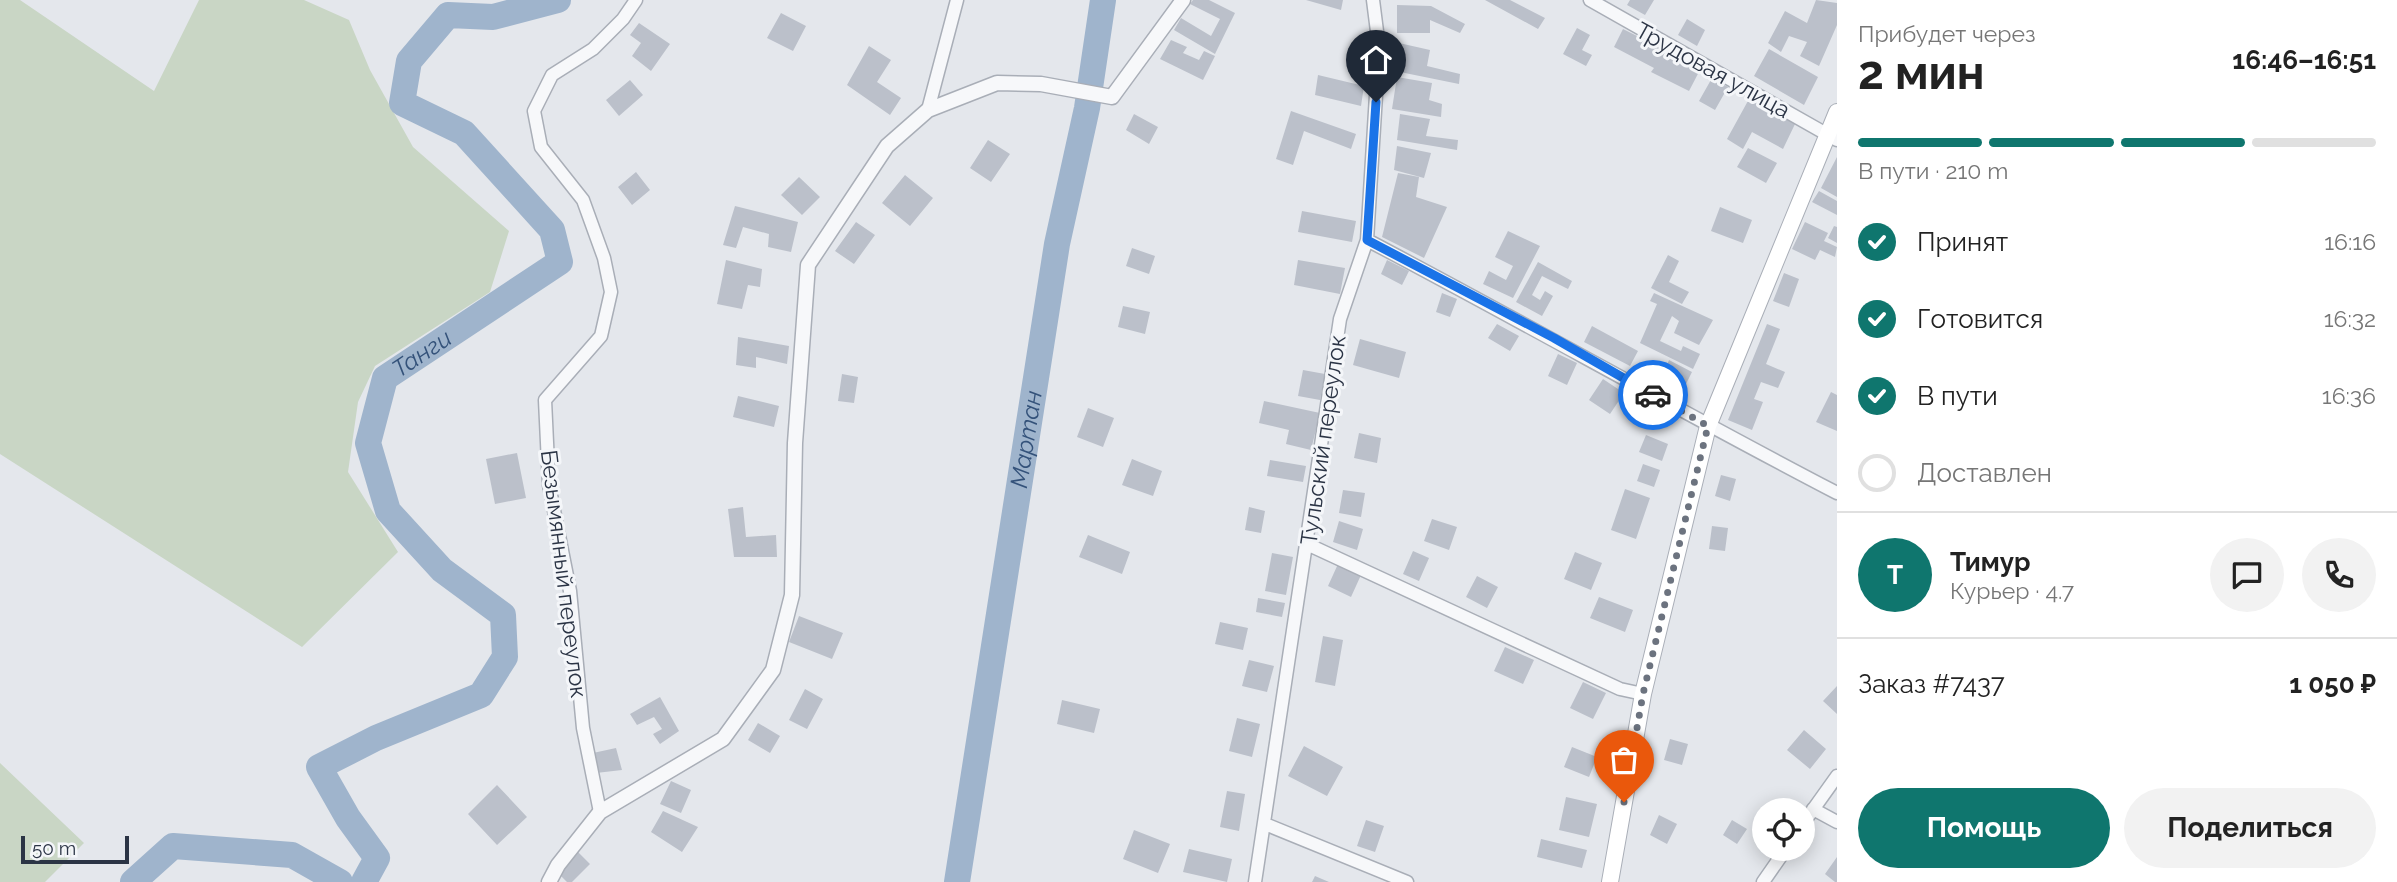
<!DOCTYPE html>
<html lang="ru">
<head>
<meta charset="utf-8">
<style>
	:root { --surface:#fff; --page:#f2f2f2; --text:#222; --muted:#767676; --line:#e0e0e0; --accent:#0f766e }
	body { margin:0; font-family:Raleway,sans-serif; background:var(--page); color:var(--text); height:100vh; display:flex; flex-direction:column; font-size:26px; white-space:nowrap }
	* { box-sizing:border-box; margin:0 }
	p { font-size:23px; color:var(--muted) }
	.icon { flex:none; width:38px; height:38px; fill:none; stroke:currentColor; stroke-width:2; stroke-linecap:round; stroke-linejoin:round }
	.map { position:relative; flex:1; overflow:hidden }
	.details { display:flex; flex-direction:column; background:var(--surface); width:560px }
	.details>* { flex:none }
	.controls { position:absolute; left:1752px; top:798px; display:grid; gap:14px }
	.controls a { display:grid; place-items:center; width:63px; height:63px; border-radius:50%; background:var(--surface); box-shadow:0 4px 18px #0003; font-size:35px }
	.scale { position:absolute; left:21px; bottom:18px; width:108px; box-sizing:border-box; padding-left:7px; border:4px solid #2b3445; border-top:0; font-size:19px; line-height:24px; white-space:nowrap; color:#2b3445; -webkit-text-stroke:5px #f4f6f9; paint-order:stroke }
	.pin { position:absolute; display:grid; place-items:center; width:60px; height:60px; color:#fff; margin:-72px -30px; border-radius:50% 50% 50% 0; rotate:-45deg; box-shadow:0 0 7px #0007 }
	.pin .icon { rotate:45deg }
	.courier { position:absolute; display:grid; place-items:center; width:70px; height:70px; margin:-35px; border:5px solid #1a73e8; border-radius:50%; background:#fff; color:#222; box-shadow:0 2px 9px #0007 }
	.head em { font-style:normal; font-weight:700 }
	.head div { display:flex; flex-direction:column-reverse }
	.head { display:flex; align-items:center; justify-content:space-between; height:119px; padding:0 21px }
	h1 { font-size:46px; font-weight:700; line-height:52px }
	.bar { display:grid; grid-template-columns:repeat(4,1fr); gap:10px 7px; align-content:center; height:84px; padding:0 21px }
	.bar i { height:9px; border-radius:5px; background:var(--line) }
	.bar .on { background:var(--accent) }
	.bar p { grid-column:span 4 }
	.line { display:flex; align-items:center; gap:18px; padding:0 21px; border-top:2px solid var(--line) }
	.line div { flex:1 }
	.round { display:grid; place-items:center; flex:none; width:74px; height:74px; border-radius:37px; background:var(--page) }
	ol { padding:0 21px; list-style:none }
	li { display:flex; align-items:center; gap:21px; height:77px }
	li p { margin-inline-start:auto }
	li .icon { padding:7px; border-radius:50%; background:var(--accent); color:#fff; stroke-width:4 }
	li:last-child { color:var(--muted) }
	li i { width:38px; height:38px; border:4px solid var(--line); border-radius:50% }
	.cta { display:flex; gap:14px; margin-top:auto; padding:14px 21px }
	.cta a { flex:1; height:80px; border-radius:42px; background:var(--accent); color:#fff; font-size:28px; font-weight:700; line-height:80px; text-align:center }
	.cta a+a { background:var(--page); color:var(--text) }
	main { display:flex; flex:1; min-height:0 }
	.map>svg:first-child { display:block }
	.green { fill:#c9d6c5 }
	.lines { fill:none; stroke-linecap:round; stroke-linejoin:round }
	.river { stroke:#9fb4cc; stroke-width:26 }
	.building { fill:#bbc0ca }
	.minor-casing { stroke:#a9aeb7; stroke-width:15 }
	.tertiary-casing { stroke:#a9aeb7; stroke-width:17 }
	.secondary-casing { stroke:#a9aeb7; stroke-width:18 }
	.minor { stroke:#f7f8fa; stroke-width:12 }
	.tertiary { stroke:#f7f8fa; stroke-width:14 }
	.secondary { stroke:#fff; stroke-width:16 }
	.done { stroke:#6c737f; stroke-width:7; stroke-dasharray:0 12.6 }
	.route { stroke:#1a73e8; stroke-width:9 }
	.labels { text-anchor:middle; stroke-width:6; stroke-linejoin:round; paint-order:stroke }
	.street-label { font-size:23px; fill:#2b3445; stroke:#f4f6f9 }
	.water-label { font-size:24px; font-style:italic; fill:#34527a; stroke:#f4f6f9 }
</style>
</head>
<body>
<main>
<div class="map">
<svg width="1837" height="882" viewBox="0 0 1837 882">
	<rect width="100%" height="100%" fill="#e4e7ec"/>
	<path class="green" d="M0,0H20L154,91L199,0H304L349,20L370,70L413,147L509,231L490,292L375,366L358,402L348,472L398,552L302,647L0,454Z
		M0,763L84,843L45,882H0Z"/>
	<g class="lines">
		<g class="river">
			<path d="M133,882L173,846L292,855L340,882"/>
			<path id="s1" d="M364,882L377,858L348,818L319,767L376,738L481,695L505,657L503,615L442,570L388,511L368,443L385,378L560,262L552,230L464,133L402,103L409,61L448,15L493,17L558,0"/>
			<path id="s2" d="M957,882L1057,244L1087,108L1103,0"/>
		</g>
	</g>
	<path class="building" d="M1193,0H1209L1235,13L1215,54L1174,30L1181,18L1211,36L1220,19L1190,4Z
		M1306,0H1343L1341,10Z
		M1485,0H1510L1545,18L1538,29Z
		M1630,0H1654L1645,15L1627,5Z
		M1816,0L1837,3V25L1819,66L1800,56L1807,42L1789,36L1781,52L1768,43L1785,11L1807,23Z
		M1397,5L1431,6L1465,24L1460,33L1430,20V33H1397Z
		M781,13L806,26L793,51L767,38Z
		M1687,19L1705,30L1697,46L1678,35Z
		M639,23L670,44L651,71L632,56L641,43L630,35Z
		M1577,28L1590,35L1582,50L1592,55L1586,66L1563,54Z
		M1623,29L1701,68L1689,91L1651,72L1654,68L1614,47Z
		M1171,40L1187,47L1183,53L1199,60L1204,51L1215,56L1203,80L1160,59Z
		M1399,43L1430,50L1427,66L1460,74L1459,84L1395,71Z
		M869,46L891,60L877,82L901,98L890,115L847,85Z
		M1769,49L1818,77L1804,105L1754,76Z
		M1318,75L1364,86L1361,106L1315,95Z
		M1397,77L1432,83L1429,100L1442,104L1441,117L1392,109Z
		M1712,78L1728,87L1715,110L1699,101Z
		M630,80L643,95L619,116L606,100Z
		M1749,99L1795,124L1783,149L1752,132L1743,149L1727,139Z
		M1291,111L1356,134L1351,149L1304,131L1293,165L1276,159Z
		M1134,114L1158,127L1149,144L1126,130Z
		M1400,114L1430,119L1426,136L1458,140L1457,150L1397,140Z
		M988,140L1010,154L991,182L970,168Z
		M1397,146L1431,153L1424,178L1394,170Z
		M1748,148L1777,163L1766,183L1737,167Z
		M1837,157V197L1821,188Z
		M636,172L650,190L632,205L618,187Z
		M1398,173L1419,177L1416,197L1447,207L1424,258L1382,237Z
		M905,175L933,198L910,226L882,203Z
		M799,177L820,197L802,215L781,195Z
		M1819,191L1837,201V215L1812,202Z
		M735,206L798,222L791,252L768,247L769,234L743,227L736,248L723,245Z
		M1720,207L1752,220L1743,243L1711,231Z
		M1302,211L1356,221L1352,242L1298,232Z
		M856,222L875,235L854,264L835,251Z
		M1805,222L1828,233L1824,241L1837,247L1835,257L1820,250L1815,260L1792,249Z
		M1834,226L1837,227V243L1828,238Z
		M1508,231L1540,246L1513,298L1483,284L1489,271L1506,280L1513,266L1495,257Z
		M1132,248L1155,256L1149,274L1126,266Z
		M1668,255L1679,261L1669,282L1689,292L1682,304L1651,288Z
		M726,260L762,269L760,287L748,285L742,309L717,304Z
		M1298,260L1345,268L1340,294L1294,285Z
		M1387,260L1409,271L1402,285L1381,274Z
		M1538,262L1572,281L1568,289L1542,276L1532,295L1540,300L1545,291L1553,296L1542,316L1516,302Z
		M1784,273L1799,279L1789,307L1773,301Z
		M1442,293L1457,299L1450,317L1436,312Z
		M1654,293L1713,320L1699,345L1674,333L1679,321L1672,316L1660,341L1681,351L1683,346L1700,354L1693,369L1640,343L1657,304L1650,301Z
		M1123,306L1150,312L1145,334L1118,327Z
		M1497,324L1519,336L1510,351L1488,338Z
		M1767,324L1780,329L1766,364L1785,372L1778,388L1761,382L1754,399L1763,402L1752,430L1728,420Z
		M1592,326L1638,351L1630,366L1584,342Z
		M738,337L789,346L787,364L756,357V368L736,365Z
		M1360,339L1406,352L1399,378L1353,365Z
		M1558,354L1577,363L1567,385L1548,376Z
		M1669,360L1692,372L1682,392L1660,381Z
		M1303,370L1325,374L1320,400L1298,396Z
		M842,374L858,377L854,403L838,401Z
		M1603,379L1624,393L1610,414L1589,400Z
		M1831,392L1837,395V431L1816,422Z
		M738,396L779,406L774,427L733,417Z
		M1264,401L1320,413L1311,450L1286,444L1289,430L1259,423Z
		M1088,408L1114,418L1103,447L1077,437Z
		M1359,433L1381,438L1377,463L1354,458Z
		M1646,435L1668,444L1662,461L1639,452Z
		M517,453L526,498L495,504L486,459Z
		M1132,459L1162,471L1153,496L1122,485Z
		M1270,460L1306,466L1303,482L1267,476Z
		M1643,464L1660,470L1654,487L1637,481Z
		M1721,475L1736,479L1730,501L1715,496Z
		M1625,489L1650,498L1636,539L1611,530Z
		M1343,490L1365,493L1361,517L1339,513Z
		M743,507L746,537L776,535L777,557H734L728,509Z
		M1249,507L1265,511L1261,533L1245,530Z
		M1432,519L1457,527L1449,550L1424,541Z
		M1339,521L1363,529L1357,550L1333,542Z
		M1712,526L1728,528L1725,551L1709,549Z
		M1088,535L1130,552L1122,574L1079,557Z
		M1413,551L1429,558L1419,581L1403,574Z
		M1575,552L1602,563L1591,590L1564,579Z
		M1272,553L1293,557L1286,595L1265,591Z
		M1338,564L1361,575L1351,597L1328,586Z
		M1477,576L1498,587L1487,608L1466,597Z
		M1599,597L1633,610L1625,632L1590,618Z
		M1258,598L1285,603L1282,617L1256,612Z
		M799,616L843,633L832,659L789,642Z
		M1220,622L1248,628L1243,650L1215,644Z
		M1323,636L1343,640L1335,686L1315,682Z
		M1505,647L1534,660L1523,684L1494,671Z
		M1249,660L1274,666L1267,692L1242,686Z
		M1583,682L1606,693L1593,719L1570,708Z
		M1837,686V714L1823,701Z
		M805,689L823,699L807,729L789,720Z
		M660,697L679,731L660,744L653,734L662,729L654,717L637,725L630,714Z
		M1062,700L1100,709L1094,733L1057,724Z
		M1237,718L1260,724L1252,757L1229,751Z
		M758,723L780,736L770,753L748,740Z
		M1804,730L1826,749L1810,769L1787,750Z
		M1670,739L1688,744L1682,765L1664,760Z
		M1304,746L1343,767L1327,796L1288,776Z
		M1572,747L1597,757L1589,777L1564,767Z
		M616,748L622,770L596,773L593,753Z
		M671,781L691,790L681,813L660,804Z
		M497,785L527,817L497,845L468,814Z
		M1227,791L1245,794L1239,831L1220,827Z
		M1566,797L1597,804L1589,837L1559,830Z
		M663,811L698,827L682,852L651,832Z
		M1659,815L1677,824L1667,844L1650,835Z
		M1366,820L1384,826L1375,852L1357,846Z
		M1732,820L1747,829L1737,844L1723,835Z
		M1134,830L1170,844L1158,873L1123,859Z
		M1541,839L1587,850L1582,868L1537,857Z
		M1189,849L1232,859L1227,882L1183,872Z
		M578,852L590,864L572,882H567L558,873Z
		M1837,857V882H1835L1825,874Z
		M1315,876L1329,882H1312Z"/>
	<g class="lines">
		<g class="minor-casing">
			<path id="minor" d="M1590,0L1837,140
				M928,110L957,0
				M1367,240C1525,323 1679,411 1837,493
				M1309,545L1620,689L1643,694
				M1813,809L1837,822
				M600,812L583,728L570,591L549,485L545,400L601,336L611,292L604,258L583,200L541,147L534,111L552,75L593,49L623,19L636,0
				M1265,824L1407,882
				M1802,825L1837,776
				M1255,882L1340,319L1367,240L1379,47L1373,0
				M1763,882L1786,849"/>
		</g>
		<g class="tertiary-casing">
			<path id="tertiary" d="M549,882L558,865L600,812L723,739L773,670L792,595L795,443L808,265L887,146L928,110L997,83L1041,84L1112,97L1183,0"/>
		</g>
		<g class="secondary-casing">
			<path id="secondary" d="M1610,882L1643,694L1708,426L1837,112"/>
		</g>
		<use href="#minor" class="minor"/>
		<use href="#tertiary" class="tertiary"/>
		<use href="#secondary" class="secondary"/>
	</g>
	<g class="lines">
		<path class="done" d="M1624,802L1643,694L1708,426L1653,395"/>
		<path class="route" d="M1376,102L1367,240L1554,338L1653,395"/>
	</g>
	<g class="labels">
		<g class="street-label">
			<text transform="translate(1713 70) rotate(29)" y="8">Трудовая улица</text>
			<text transform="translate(1323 440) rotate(-82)" y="8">Тульский переулок</text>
			<text transform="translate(564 574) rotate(83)" y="8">Безымянный переулок</text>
		</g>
		<g class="water-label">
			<text dy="8" stroke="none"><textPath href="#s1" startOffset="738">Танги</textPath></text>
			<text dy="8" stroke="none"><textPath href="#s2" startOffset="448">Мартан</textPath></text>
		</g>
	</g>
</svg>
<div class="controls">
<a><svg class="icon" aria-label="locate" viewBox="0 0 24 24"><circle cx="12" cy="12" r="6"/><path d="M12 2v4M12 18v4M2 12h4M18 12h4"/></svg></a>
</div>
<div class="scale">50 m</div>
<div class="pin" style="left:1624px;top:802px;background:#ea580c"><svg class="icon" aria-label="bag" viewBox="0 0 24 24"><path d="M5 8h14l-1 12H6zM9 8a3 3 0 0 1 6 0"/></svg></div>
<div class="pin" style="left:1376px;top:102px;background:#1f2937"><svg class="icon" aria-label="home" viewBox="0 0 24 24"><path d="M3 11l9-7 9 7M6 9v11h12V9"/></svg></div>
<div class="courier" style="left:1653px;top:395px"><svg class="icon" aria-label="car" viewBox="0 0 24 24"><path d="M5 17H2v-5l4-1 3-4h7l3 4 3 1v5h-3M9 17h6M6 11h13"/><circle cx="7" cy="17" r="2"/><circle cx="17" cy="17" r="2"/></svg></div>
</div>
<section class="details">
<div class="head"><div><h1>2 мин</h1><p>Прибудет через</p></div><em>16:46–16:51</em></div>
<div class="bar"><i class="on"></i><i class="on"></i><i class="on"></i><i></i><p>В пути · 210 m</p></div>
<ol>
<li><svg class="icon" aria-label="check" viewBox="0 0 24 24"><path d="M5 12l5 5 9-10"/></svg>Принят<p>16:16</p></li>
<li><svg class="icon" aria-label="check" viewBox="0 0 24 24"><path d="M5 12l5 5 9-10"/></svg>Готовится<p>16:32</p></li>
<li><svg class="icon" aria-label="check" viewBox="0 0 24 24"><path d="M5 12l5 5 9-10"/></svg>В пути<p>16:36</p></li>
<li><i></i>Доставлен</li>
</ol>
<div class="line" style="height:126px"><b class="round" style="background:var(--accent);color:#fff">Т</b><div><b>Тимур</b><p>Курьер · 4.7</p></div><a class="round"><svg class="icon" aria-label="chat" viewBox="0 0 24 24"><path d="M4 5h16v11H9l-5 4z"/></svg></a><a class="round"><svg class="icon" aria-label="phone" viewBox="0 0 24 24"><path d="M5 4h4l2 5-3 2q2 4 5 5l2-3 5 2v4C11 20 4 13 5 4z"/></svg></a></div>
<div class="line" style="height:91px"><div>Заказ #7437</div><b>1 050 ₽</b></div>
<div class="cta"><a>Помощь</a><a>Поделиться</a></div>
</section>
</main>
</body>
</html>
